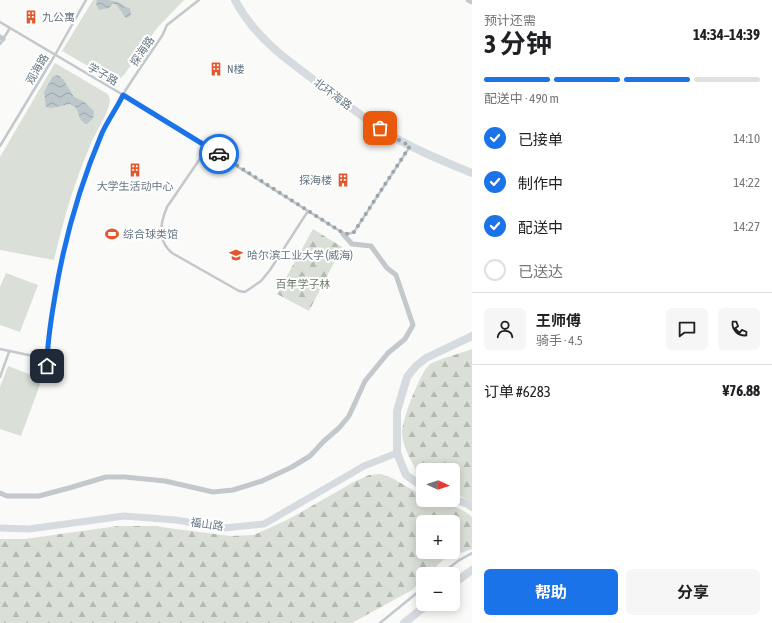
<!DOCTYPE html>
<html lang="zh">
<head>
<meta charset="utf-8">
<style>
	:root { --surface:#fff; --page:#f6f6f6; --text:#202124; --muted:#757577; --line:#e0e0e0; --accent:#1a73e8 }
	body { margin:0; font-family:"Asap Condensed","Noto Sans SC",sans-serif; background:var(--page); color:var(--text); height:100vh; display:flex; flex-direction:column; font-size:15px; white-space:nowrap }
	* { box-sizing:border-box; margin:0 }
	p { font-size:13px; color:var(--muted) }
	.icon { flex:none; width:22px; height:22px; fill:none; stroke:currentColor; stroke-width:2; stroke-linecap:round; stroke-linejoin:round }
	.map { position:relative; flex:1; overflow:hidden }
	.details { display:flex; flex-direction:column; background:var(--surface); width:300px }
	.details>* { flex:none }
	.needle { width:26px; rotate:94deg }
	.controls { position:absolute; left:416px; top:463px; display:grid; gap:8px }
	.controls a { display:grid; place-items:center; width:44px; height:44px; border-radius:6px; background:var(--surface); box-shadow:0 2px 10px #0003; font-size:20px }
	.pin { position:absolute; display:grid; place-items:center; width:34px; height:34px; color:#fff; margin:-17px; border-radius:8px; box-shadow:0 2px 6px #0006 }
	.courier { position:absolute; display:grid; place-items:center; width:40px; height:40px; margin:-20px; border:3px solid #1a73e8; border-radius:50%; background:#fff; color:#222; box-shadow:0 1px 5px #0007 }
	.head em { font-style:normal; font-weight:700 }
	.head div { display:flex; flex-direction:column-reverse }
	.head { display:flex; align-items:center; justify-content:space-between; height:68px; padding:0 12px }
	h1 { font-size:26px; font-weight:700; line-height:30px }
	.bar { display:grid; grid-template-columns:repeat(4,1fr); gap:6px 4px; align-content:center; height:48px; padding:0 12px }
	.bar i { height:5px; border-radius:3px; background:var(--line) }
	.bar .selected { background:var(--accent) }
	.bar p { grid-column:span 4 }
	.line { display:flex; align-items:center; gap:10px; padding:0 12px; border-top:1px solid var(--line) }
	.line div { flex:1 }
	.round { display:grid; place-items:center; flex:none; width:42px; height:42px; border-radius:6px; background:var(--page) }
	ol { padding:0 12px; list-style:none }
	li { display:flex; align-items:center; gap:12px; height:44px }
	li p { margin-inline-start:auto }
	li .icon { padding:4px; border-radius:50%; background:var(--accent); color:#fff; stroke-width:4 }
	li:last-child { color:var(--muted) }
	li i { width:22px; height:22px; border:2px solid var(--line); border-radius:50% }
	.cta { display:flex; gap:8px; margin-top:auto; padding:8px 12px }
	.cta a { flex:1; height:46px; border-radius:6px; background:var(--accent); color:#fff; font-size:16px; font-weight:700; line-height:46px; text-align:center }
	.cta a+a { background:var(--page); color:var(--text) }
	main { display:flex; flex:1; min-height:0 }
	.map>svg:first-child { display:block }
	.forest { fill:url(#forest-firs); fill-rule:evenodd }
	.green { fill:#dadfd7 }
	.water { fill:url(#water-waves) }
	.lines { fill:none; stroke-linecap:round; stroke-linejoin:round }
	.lane { stroke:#c3c8cc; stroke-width:2.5 }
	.street { stroke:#c3c8cc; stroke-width:5 }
	.secondary { stroke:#d6dbdf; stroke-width:7 }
	.primary { stroke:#d6dbdf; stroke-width:8 }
	.done { stroke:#99a4ac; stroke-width:4; stroke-dasharray:0 7.2 }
	.route { stroke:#1a73e8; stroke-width:5 }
	.labels { text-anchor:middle; stroke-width:4; stroke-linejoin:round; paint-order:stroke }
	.poi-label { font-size:11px; fill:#657683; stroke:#fff; text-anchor:start }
	.street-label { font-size:11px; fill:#657683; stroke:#fff }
	.park-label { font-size:11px; fill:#687a64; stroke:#fff }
</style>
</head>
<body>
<main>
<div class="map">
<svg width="472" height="623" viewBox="0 0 472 623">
	<defs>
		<pattern id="forest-firs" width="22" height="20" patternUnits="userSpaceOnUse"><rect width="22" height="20" fill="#dadfd7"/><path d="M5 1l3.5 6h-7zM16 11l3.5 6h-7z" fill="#b4b9b4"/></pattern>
		<pattern id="water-waves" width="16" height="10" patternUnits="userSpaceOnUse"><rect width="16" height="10" fill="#bbc7cb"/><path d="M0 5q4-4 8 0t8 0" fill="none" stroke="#9ca6aa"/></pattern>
	</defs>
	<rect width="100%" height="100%" fill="#fafaf8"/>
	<path class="forest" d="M313,229L342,247L309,311L277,294Z
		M472,349V502L453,492V470H423V478L419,476C413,463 403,448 402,434C401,422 420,373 429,365C434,360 463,353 472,349Z
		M381,474L392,478L423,496V500C437,500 462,507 472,517V549L444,559L428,574H423V579L412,590L352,623H0V539H25L118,526H153L230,536L254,535L289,519L352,483L369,475ZM423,522H453V552H423Z"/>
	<path class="green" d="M93,0H184L157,28L124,75L117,81L112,80L62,51Z
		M55,63L106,93L109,96L110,101C108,114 95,133 90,146C74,183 63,221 54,260L0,250V157Z
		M6,273L38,285L20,332L0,325V287Z
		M8,366L42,379L21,436L0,429V387Z"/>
	<path class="water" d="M97,0C107,0 120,0 125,7L130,8L131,15L127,18L124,16C122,11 118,8 116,4H112L109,8L99,10L96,4Z
		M58,75L63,79L74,97L83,101L94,111L93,118L87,124C78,121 80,114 76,108C75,106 72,105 70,104L51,108L46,107L44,92L53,76Z"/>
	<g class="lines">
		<path class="lane" d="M0,22L130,99L343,233L348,234L354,232L409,148
			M0,44L10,28
			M0,146L55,55L86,0
			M208,147L167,207C160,224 157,240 172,253L239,291L245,292L261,281L270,270L308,211
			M0,349L33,356L47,357
			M47,374C47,347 51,320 55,293C65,238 79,181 103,131C119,97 141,67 162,36L167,25L199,0
			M0,377L9,352
			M441,574L458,561L472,553
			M380,623L423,588"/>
		<path class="street" d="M468,0L472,2
			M0,37L3,39
			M0,493L7,496H39L69,488L106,477H125L165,481L213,492L233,490L262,481L292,467L310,456L324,441L339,428L349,416L365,381L388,353L405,339L413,325L396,275L387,268L371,246L352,244L343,234"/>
		<path class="secondary" d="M0,528L29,529L124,516L176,520L224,528L264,524L364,466L397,453"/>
		<path class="primary" d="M235,0C255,39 291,63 325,88C347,105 369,122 392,136C417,151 445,162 472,173
			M423,487L406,475L397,453V411L407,377L416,366L426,358L472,336
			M453,499L468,504L472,507
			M453,584L472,570
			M404,623L428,604"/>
	</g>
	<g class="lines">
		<path class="done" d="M219,154L343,233L348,234L354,232L410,146L392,136L380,128"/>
		<path class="route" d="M47,366C47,342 51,319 55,296C64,240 80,185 102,133C108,120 117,108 123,95L219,154"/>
	</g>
	<defs>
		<g id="building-bare" transform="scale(1.08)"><path d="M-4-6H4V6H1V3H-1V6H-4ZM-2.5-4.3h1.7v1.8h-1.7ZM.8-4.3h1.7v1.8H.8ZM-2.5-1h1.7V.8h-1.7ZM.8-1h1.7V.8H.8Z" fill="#e4572e" stroke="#fff" stroke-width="2.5" paint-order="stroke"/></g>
		<g id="stadium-bare" transform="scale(1.08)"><path d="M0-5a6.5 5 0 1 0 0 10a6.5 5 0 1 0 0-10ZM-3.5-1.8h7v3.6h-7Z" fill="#e4572e" stroke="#fff" stroke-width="2.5" paint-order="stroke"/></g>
		<g id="university-bare" transform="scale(1.08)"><path d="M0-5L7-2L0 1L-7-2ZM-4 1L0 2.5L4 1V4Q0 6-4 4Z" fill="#e4572e" stroke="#fff" stroke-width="2.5" paint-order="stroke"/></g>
	</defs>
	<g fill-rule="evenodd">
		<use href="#building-bare" x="31" y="17"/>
		<use href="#building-bare" x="216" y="69"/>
		<use href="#building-bare" x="135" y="170"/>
		<use href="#building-bare" x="343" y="180"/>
		<use href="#stadium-bare" x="112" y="234"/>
		<use href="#university-bare" x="236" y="255"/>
	</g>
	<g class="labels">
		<g class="poi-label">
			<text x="42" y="21">九公寓</text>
			<text x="227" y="73">N楼</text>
			<text x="332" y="184" text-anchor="end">探海楼</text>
			<text x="135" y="190" text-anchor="middle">大学生活动中心</text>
			<text x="123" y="238">综合球类馆</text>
			<text x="247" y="259">哈尔滨工业大学 (威海)</text>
		</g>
		<g class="street-label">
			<text transform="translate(142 51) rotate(-56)" y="4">探海路</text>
			<text transform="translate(37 69) rotate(-59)" y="4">观海路</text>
			<text transform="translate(103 74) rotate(30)" y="4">学子路</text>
			<text transform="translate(333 94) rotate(37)" y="4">北环海路</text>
			<text transform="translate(207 524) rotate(8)" y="4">福山路</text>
		</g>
		<g class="park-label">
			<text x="303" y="288">百年学子林</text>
		</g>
	</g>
</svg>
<div class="controls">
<a><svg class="needle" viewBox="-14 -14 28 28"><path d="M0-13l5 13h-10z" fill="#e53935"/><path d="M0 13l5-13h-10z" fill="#757577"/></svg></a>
<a>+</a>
<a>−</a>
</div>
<div class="pin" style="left:380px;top:128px;background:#ea580c"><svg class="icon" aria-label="bag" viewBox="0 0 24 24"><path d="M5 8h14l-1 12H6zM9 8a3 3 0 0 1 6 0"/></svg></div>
<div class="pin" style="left:47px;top:366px;background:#1f2937"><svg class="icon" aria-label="home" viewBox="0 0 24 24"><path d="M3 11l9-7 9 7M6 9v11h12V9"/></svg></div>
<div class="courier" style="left:219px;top:154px"><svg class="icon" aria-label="car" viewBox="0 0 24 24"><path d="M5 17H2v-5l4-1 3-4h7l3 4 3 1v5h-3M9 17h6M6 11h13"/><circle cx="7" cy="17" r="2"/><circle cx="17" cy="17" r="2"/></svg></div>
</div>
<section class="details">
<div class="head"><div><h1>3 分钟</h1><p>预计还需</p></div><em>14:34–14:39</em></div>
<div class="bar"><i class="selected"></i><i class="selected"></i><i class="selected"></i><i></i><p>配送中 · 490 m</p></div>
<ol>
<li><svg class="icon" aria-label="check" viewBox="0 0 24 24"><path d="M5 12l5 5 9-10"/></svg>已接单<p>14:10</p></li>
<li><svg class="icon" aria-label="check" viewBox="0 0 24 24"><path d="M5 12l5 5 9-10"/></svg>制作中<p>14:22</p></li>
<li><svg class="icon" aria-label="check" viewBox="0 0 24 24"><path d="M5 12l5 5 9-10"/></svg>配送中<p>14:27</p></li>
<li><i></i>已送达</li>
</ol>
<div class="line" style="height:72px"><a class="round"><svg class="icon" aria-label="person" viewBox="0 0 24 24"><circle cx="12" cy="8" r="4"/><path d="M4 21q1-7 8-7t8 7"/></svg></a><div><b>王师傅</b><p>骑手 · 4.5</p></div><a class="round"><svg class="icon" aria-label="chat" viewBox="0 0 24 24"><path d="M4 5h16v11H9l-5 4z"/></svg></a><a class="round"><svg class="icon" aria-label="phone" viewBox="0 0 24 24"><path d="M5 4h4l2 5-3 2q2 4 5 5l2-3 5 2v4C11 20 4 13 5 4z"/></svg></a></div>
<div class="line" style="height:52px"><div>订单 #6283</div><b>¥76.88</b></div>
<div class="cta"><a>帮助</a><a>分享</a></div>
</section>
</main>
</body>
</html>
